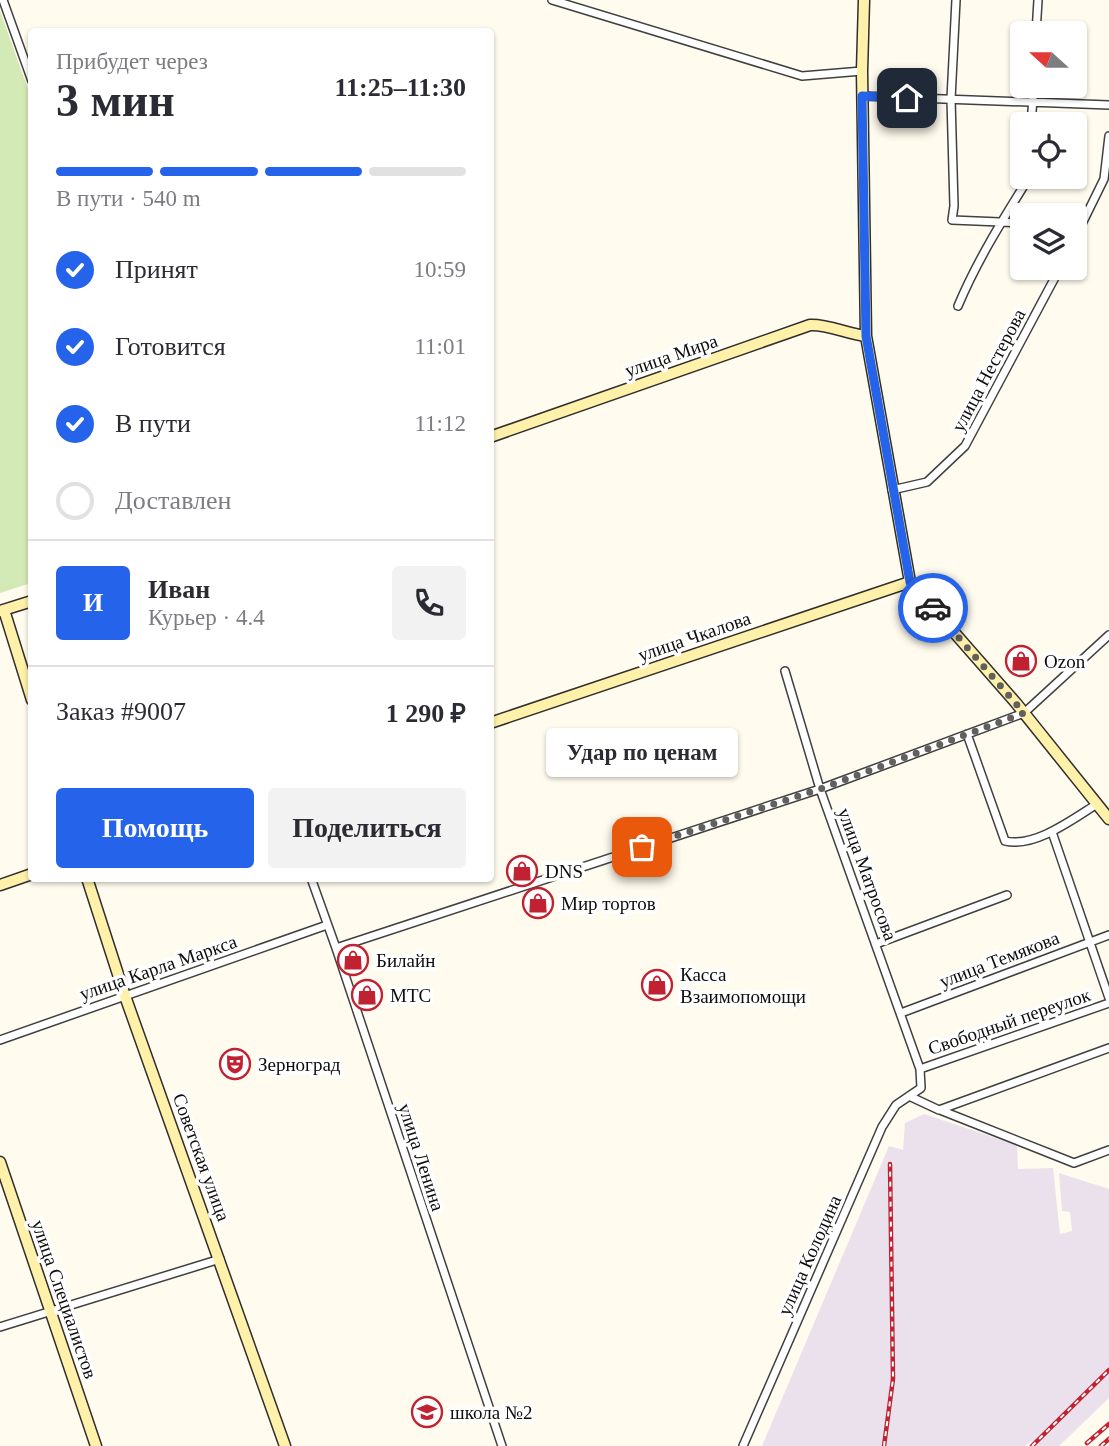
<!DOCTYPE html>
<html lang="ru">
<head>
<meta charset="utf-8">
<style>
	:root { --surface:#fff; --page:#f2f2f3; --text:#2b2b33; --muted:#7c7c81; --line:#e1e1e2; --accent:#2563eb }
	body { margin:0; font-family:"Times New Roman",serif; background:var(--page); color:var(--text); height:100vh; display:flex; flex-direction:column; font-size:26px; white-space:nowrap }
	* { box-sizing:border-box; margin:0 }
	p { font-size:23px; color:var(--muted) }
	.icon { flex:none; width:38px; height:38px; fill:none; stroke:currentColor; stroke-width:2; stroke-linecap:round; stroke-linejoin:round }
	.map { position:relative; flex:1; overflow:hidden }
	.drawer { position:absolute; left:28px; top:28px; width:466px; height:854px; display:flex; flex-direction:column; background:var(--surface); border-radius:7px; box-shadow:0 2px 5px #0004 }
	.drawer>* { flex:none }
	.needle { width:46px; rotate:291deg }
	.controls { position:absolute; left:1010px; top:21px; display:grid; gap:14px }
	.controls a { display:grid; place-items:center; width:77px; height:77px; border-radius:7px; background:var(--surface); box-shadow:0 2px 5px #0004; font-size:35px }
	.pin { position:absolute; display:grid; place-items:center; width:60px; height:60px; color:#fff; margin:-30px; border-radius:14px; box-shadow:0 4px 10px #0006 }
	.courier { position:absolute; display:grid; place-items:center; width:70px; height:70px; margin:-35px; border:5px solid #2563eb; border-radius:50%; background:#fff; color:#222; box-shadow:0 2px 9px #0007 }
	.bubble { position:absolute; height:49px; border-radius:7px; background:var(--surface); box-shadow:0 2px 5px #0004; font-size:23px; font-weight:800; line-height:49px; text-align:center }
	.overview em { font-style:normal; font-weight:800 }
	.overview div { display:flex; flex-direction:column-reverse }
	.overview { display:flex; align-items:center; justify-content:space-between; height:119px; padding:0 28px }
	h1 { font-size:46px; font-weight:800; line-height:52px }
	.bar { display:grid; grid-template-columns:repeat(4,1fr); gap:10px 7px; align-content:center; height:84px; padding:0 28px }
	.bar i { height:9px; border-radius:5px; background:var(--line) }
	.bar .selected { background:var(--accent) }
	.bar p { grid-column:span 4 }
	.line { display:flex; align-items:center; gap:18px; padding:0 28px; border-top:2px solid var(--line) }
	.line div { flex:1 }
	.round { display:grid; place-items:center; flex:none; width:74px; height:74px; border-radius:7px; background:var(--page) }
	ol { padding:0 28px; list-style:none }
	li { display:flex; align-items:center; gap:21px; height:77px }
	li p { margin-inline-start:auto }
	li .icon { padding:7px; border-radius:50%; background:var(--accent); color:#fff; stroke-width:4 }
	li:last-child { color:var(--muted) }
	li i { width:38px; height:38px; border:4px solid var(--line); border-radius:50% }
	.primary-button { display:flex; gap:14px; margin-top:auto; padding:14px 28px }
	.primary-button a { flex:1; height:80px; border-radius:7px; background:var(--accent); color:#fff; font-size:28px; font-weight:800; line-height:80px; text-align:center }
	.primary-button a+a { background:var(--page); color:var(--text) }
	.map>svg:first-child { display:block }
	.industrial { fill:#ebe1ec }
	.green { fill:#d4eab6 }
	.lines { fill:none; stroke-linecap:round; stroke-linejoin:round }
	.street-casing { stroke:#404040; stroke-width:10 }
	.secondary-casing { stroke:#2f2f2f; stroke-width:13 }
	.street { stroke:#fff; stroke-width:7 }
	.secondary { stroke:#fff1a9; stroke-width:10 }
	.rail-casing { stroke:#c12231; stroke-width:4.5 }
	.rail { stroke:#fff; stroke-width:2; stroke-dasharray:5; stroke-linecap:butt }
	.done { stroke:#62605c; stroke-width:7; stroke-dasharray:0 12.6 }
	.route { stroke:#2563eb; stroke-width:9 }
	.labels { text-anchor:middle; stroke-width:7; stroke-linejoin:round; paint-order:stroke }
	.street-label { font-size:19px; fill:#0d0d0d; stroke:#fff }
	.poi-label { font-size:19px; fill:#0d0d0d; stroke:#fff; text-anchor:start }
</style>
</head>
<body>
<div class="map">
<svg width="1109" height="1446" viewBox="0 0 1109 1446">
	<rect width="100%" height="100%" fill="#fffbee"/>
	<path class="industrial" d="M924,1114L1017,1145L1018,1169L1053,1168L1060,1234L1072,1231L1070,1212L1062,1211L1059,1173L1109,1189V1398L1059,1446H1036L1031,1441L1025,1446H762L889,1146L903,1150L905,1123Z"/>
	<path class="green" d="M0,11L32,100L31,583L0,593Z"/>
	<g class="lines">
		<g class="street-casing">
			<path id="street" d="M3,0L32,81
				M552,0L802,76L862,71
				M956,0L951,99L954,206L952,220L1022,223
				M1036,33L1038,0
				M862,96L1109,105
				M1031,124L1034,86
				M1074,240L1104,179L1109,136
				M958,306C976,263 1000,224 1025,184L1026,177
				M892,490L927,482L965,446L1060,268
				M967,734L1005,841C1035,848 1073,819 1097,804
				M1052,832L1109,998
				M311,878L336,948L502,1446
				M876,944L1007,895
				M336,948L820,789L1024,713L1109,635
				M901,1013L1109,935
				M0,1040L327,925
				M920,1069L1109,1003
				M909,1096L939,1110L1109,1048
				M940,1110L1074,1163L1109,1150
				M0,1327L220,1259
				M743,1446L882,1127L896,1105L921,1088L920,1069L820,789L785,671"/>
		</g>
		<g class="secondary-casing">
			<path id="secondary" d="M864,0L862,71L866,336L910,582L1016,703L1109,819
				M490,437L810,325C828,324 847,334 866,336
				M4,610L32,700
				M0,611L32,601
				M490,723L910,582
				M87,878L125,996L285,1446
				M0,885L32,874
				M0,1162L96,1446"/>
		</g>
		<use href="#street" class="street"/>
		<use href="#secondary" class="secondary"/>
		<g class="rail-casing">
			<path id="rail" d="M1087,1443L1109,1424
				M884,1446L893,1379L890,1164
				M1032,1446L1109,1370
				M1101,1446L1109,1439"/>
		</g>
		<use href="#rail" class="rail"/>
	</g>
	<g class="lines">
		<path class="done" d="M642,847L820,789L1024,713L933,608"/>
		<path class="route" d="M907,98L862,96L866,336L910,582L933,608"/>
	</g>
	<defs>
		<g id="shop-ring" transform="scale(1.575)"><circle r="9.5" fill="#fff" stroke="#c12231" stroke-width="1.5"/><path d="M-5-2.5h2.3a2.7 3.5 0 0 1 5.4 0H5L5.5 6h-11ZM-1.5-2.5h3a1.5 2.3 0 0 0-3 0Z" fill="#c12231"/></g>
		<g id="theatre-ring" transform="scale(1.575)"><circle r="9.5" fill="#fff" stroke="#c12231" stroke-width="1.5"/><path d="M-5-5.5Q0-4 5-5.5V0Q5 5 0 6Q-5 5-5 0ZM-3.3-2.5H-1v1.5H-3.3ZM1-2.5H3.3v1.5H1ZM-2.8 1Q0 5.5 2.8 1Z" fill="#c12231"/></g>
		<g id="school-ring" transform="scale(1.575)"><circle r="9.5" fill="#fff" stroke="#c12231" stroke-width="1.5"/><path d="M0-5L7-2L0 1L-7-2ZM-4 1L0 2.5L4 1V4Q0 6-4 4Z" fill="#c12231"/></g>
	</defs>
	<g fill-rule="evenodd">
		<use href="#shop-ring" x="1021" y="661"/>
		<use href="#shop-ring" x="522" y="871"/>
		<use href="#shop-ring" x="538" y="903"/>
		<use href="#shop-ring" x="353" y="960"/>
		<use href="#shop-ring" x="657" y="985"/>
		<use href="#shop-ring" x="367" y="995"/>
		<use href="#theatre-ring" x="235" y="1064"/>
		<use href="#school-ring" x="427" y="1412"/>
	</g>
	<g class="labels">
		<g class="street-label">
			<text transform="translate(671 355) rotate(-19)" y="7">улица Мира</text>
			<text transform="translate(988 370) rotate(-62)" y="7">улица Нестерова</text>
			<text transform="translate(694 636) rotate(-19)" y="7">улица Чкалова</text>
			<text transform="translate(868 874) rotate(70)" y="7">улица Матросова</text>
			<text transform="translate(999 959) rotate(-21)" y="7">улица Темякова</text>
			<text transform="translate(158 967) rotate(-19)" y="7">улица Карла Маркса</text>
			<text transform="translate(1009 1021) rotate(-19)" y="7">Свободный переулок</text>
			<text transform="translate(202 1157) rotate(70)" y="7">Советская улица</text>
			<text transform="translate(422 1157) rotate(72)" y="7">улица Ленина</text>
			<text transform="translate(809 1255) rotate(-66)" y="7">улица Колодина</text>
			<text transform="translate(65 1299) rotate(71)" y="7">улица Специалистов</text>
		</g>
		<g class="poi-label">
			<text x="1044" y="668">Ozon</text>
			<text x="545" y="878">DNS</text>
			<text x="561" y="910">Мир тортов</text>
			<text x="376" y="967">Билайн</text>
			<text x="680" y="981">Касса<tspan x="680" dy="22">Взаимопомощи</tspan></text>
			<text x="390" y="1002">МТС</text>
			<text x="258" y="1071">Зерноград</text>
			<text x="450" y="1419">школа №2</text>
		</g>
	</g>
</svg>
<div class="controls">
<a><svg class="needle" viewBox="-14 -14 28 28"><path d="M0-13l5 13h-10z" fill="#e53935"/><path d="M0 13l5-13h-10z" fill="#7c7c81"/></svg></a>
<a><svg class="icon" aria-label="locate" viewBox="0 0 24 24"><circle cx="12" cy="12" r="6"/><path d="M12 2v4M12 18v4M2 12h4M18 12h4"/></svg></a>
<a><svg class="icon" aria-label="layers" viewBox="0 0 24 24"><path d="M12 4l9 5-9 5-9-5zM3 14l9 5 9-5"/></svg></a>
</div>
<div class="pin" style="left:642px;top:847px;background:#ea580c"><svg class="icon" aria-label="bag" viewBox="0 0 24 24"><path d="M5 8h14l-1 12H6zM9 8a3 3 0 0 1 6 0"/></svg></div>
<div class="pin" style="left:907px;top:98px;background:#1f2937"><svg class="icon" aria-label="home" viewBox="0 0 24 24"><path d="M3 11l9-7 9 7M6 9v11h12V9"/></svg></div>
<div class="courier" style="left:933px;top:608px"><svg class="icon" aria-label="car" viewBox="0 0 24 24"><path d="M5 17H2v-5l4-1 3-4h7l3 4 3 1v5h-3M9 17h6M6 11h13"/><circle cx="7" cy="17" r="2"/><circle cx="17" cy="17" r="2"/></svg></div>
<div class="bubble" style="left:546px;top:728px;width:192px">Удар по ценам</div>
<section class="drawer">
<div class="overview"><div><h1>3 мин</h1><p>Прибудет через</p></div><em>11:25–11:30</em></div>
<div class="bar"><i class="selected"></i><i class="selected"></i><i class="selected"></i><i></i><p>В пути · 540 m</p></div>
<ol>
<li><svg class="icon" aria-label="check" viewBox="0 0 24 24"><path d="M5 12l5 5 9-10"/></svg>Принят<p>10:59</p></li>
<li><svg class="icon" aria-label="check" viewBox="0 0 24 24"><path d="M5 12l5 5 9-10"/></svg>Готовится<p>11:01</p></li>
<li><svg class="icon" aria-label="check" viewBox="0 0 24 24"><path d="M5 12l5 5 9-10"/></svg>В пути<p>11:12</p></li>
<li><i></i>Доставлен</li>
</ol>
<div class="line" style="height:126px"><b class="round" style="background:var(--accent);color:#fff">И</b><div><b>Иван</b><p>Курьер · 4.4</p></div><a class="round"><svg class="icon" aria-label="phone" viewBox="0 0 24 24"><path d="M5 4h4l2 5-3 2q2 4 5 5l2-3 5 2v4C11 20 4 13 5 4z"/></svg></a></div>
<div class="line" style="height:91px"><div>Заказ #9007</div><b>1 290 ₽</b></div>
<div class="primary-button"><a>Помощь</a><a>Поделиться</a></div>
</section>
</div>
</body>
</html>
